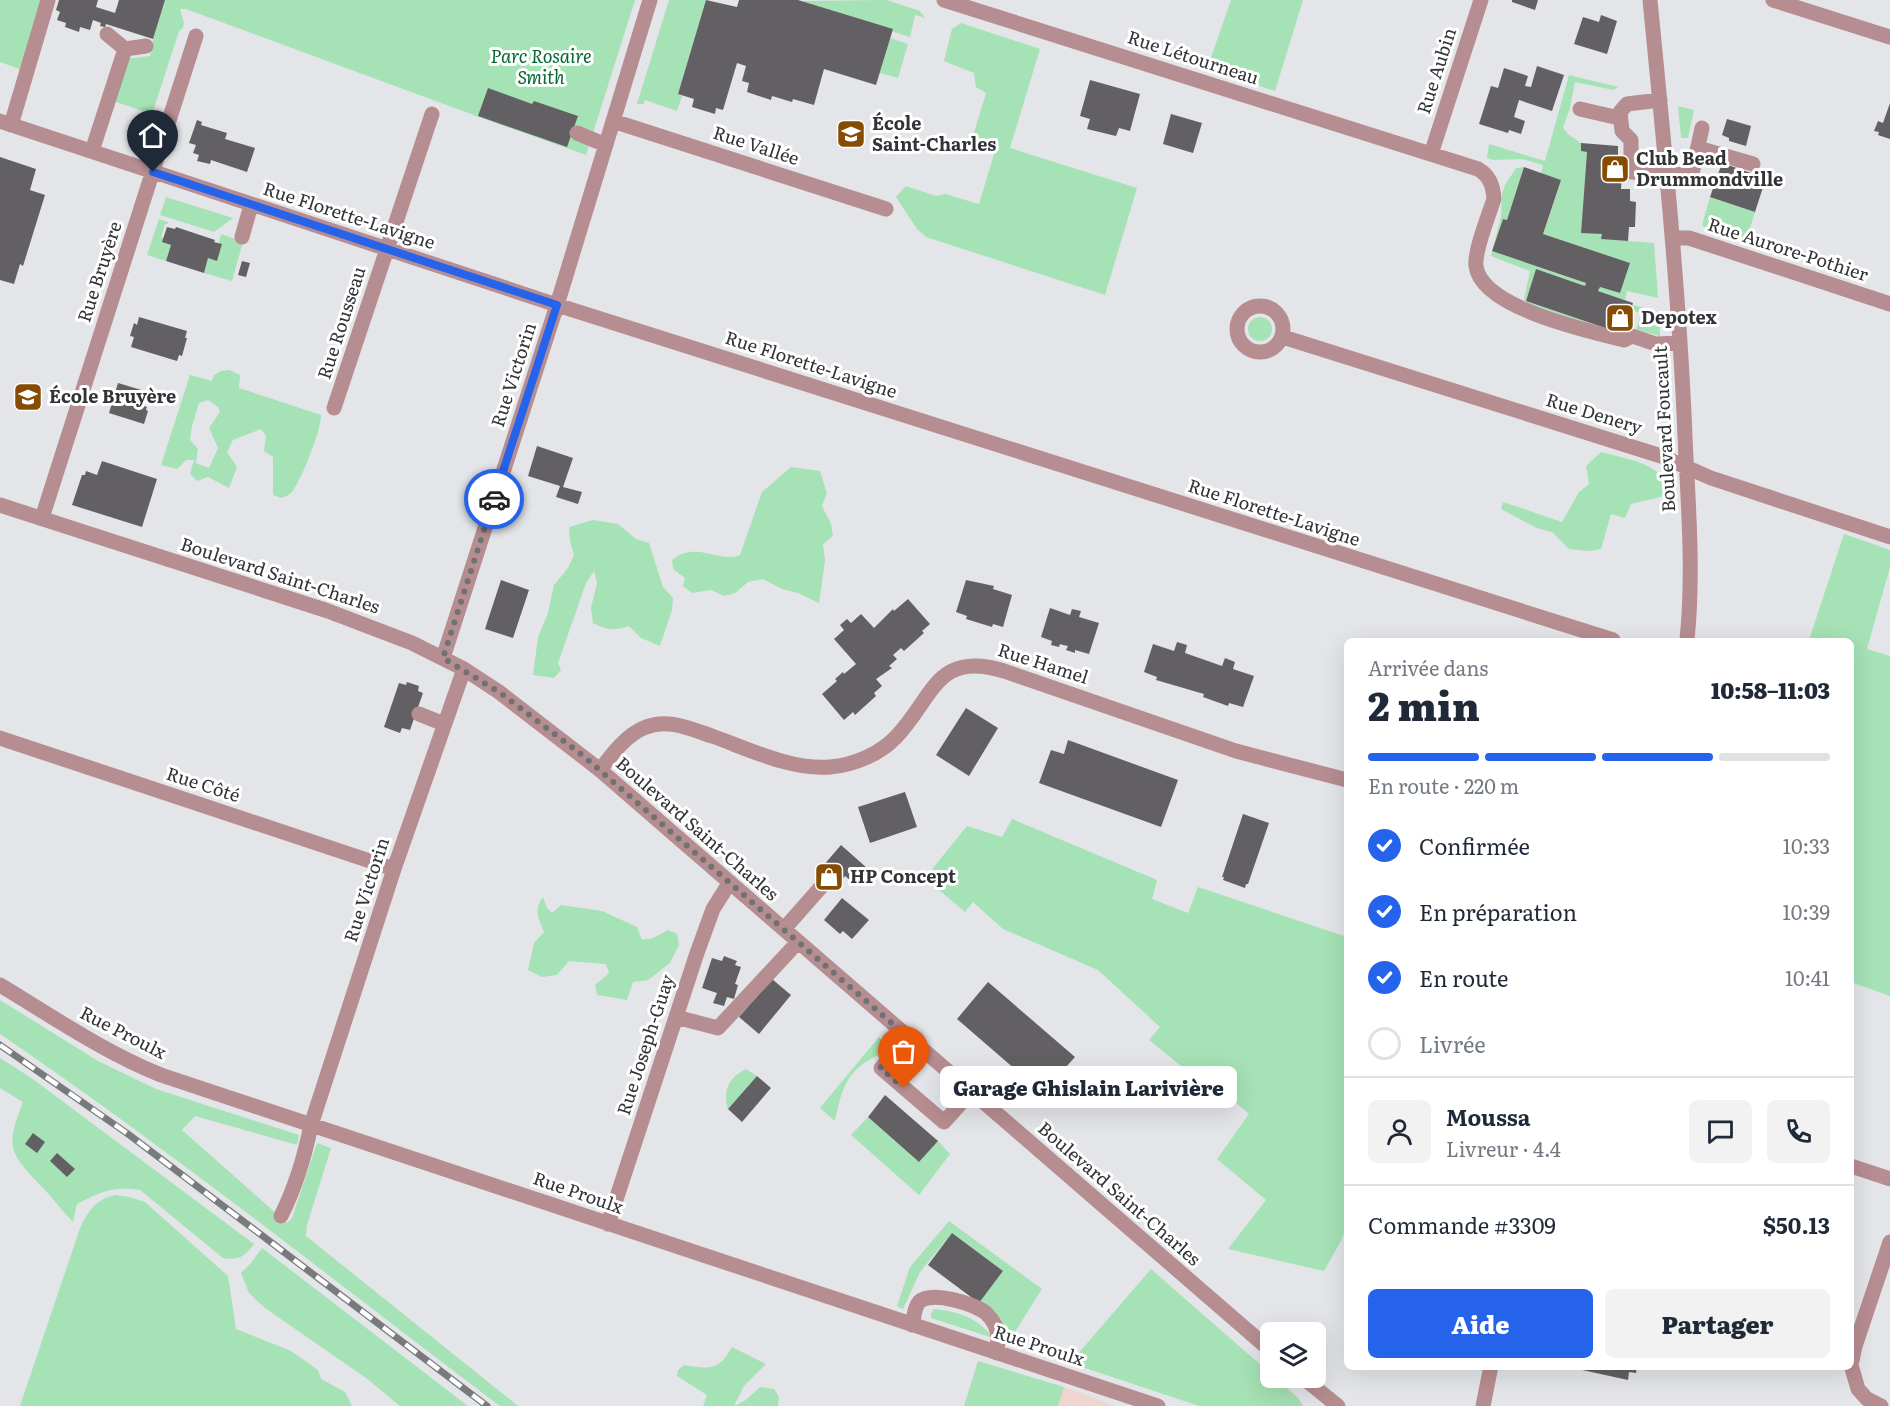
<!DOCTYPE html>
<html lang="fr">
<head>
<meta charset="utf-8">
<style>
	:root { --surface:#fff; --page:#f2f2f3; --text:#1f2937; --muted:#747a83; --line:#e0e1e3; --accent:#2563eb }
	body { margin:0; font-family:Literata,serif; background:var(--page); color:var(--text); height:100vh; display:flex; flex-direction:column; font-size:22px; white-space:nowrap }
	* { box-sizing:border-box; margin:0 }
	p { font-size:20px; color:var(--muted) }
	.icon { flex:none; width:33px; height:33px; fill:none; stroke:currentColor; stroke-width:2; stroke-linecap:round; stroke-linejoin:round }
	.map { position:relative; flex:1; overflow:hidden }
	.sheet { position:absolute; left:1344px; top:638px; width:510px; height:732px; display:flex; flex-direction:column; background:var(--surface); border-radius:9px; box-shadow:0 6px 24px #0002 }
	.sheet>* { flex:none }
	.tools { position:absolute; left:1260px; top:1322px; display:grid; gap:12px }
	.tools a { display:grid; place-items:center; width:66px; height:66px; border-radius:9px; background:var(--surface); box-shadow:0 6px 24px #0002; font-size:30px }
	.pin { position:absolute; display:grid; place-items:center; width:51px; height:51px; color:#fff; margin:-62px -26px; border-radius:50% 50% 50% 0; rotate:-45deg; box-shadow:0 0 6px #0007 }
	.pin .icon { rotate:45deg }
	.courier { position:absolute; display:grid; place-items:center; width:60px; height:60px; margin:-30px; border:4px solid #2563eb; border-radius:50%; background:#fff; color:#222; box-shadow:0 2px 8px #0007 }
	.bubble { position:absolute; height:42px; border-radius:9px; background:var(--surface); box-shadow:0 6px 24px #0002; font-size:20px; font-weight:800; line-height:42px; text-align:center }
	.head em { font-style:normal; font-weight:800 }
	.head div { display:flex; flex-direction:column-reverse }
	.head { display:flex; align-items:center; justify-content:space-between; height:102px; padding:0 24px }
	h1 { font-size:39px; font-weight:800; line-height:45px }
	.bar { display:grid; grid-template-columns:repeat(4,1fr); gap:9px 6px; align-content:center; height:72px; padding:0 24px }
	.bar i { height:8px; border-radius:4px; background:var(--line) }
	.bar .current { background:var(--accent) }
	.bar p { grid-column:span 4 }
	.line { display:flex; align-items:center; gap:15px; padding:0 24px; border-top:2px solid var(--line) }
	.line div { flex:1 }
	.round { display:grid; place-items:center; flex:none; width:63px; height:63px; border-radius:9px; background:var(--page) }
	ol { padding:0 24px; list-style:none }
	li { display:flex; align-items:center; gap:18px; height:66px }
	li p { margin-inline-start:auto }
	li .icon { padding:6px; border-radius:50%; background:var(--accent); color:#fff; stroke-width:4 }
	li:last-child { color:var(--muted) }
	li i { width:33px; height:33px; border:3px solid var(--line); border-radius:50% }
	.button { display:flex; gap:12px; margin-top:auto; padding:12px 24px }
	.button a { flex:1; height:69px; border-radius:9px; background:var(--accent); color:#fff; font-size:24px; font-weight:800; line-height:69px; text-align:center }
	.button a+a { background:var(--page); color:var(--text) }
	.map>svg:first-child { display:block }
	.industrial { fill:#efd5ce }
	.green { fill:#a5e2b5; fill-rule:evenodd }
	.building { fill:#626062 }
	.lines { fill:none; stroke-linecap:round; stroke-linejoin:round }
	.minor { stroke:#b68d90; stroke-width:15 }
	.rail-casing { stroke:#797a7c; stroke-width:7 }
	.rail { stroke:#fff; stroke-width:4.5; stroke-dasharray:14; stroke-linecap:butt }
	.done { stroke:#707173; stroke-width:6; stroke-dasharray:0 10.8 }
	.route { stroke:#2563eb; stroke-width:8 }
	.labels { text-anchor:middle; stroke-width:6; stroke-linejoin:round; paint-order:stroke }
	.park-label { font-size:18px; font-style:italic; fill:#056634; stroke:#fff }
	.street-label { font-size:18px; fill:#323334; stroke:#fff }
	.poi-label { font-size:18px; font-weight:bold; fill:#323334; stroke:#fff; text-anchor:start }
</style>
</head>
<body>
<div class="map">
<svg width="1890" height="1406" viewBox="0 0 1890 1406">
	<rect width="100%" height="100%" fill="#e4e5e9"/>
	<path class="industrial" d="M1064,1387L1116,1406H1058Z"/>
	<path class="green" d="M0,0H42L22,70L0,62Z
		M165,0H635L586,155L479,117L186,9H180L184,23L183,28L179,31L146,133L141,135L146,112L113,101L126,59L150,56L153,39Z
		M669,0H706L678,94L682,96L677,111L645,100L644,104H637Z
		M887,0L920,11L925,18L915,15L910,37L798,1Z
		M1231,0H1303L1275,91L1207,69Z
		M961,23L1040,49L1010,148L1137,188L1105,295L926,237L917,229L896,197L906,186L936,196L945,194L979,204L997,144L973,136L986,93L976,87L974,73L944,61L952,29Z
		M890,38L908,44L898,78L880,73Z
		M1569,75L1618,87L1614,90L1575,82L1570,108L1563,128L1569,135L1581,143V151L1587,152L1581,232L1602,234V239L1654,243L1658,298L1627,291L1625,300L1598,291L1600,287L1620,293L1630,263L1543,234L1561,180L1541,173L1543,165L1522,159L1493,160L1487,158L1489,144L1545,161Z
		M1678,106L1694,110L1688,138H1681Z
		M1524,167L1507,220L1503,219L1492,251L1586,283L1585,286L1536,269L1526,301L1623,334L1619,336L1528,305L1524,299L1530,271L1491,256L1501,216L1502,194L1505,185L1516,168Z
		M166,197L169,198L233,218L214,232L160,215Z
		M1710,197L1755,212L1747,238L1706,228L1702,225Z
		M159,219L168,222V224H165L161,237L164,238L163,242L171,245L166,261L147,255Z
		M221,234L243,242L232,281L204,273L208,258L217,260L222,245L219,243Z
		M1633,305L1659,312L1660,336L1636,330L1641,314L1631,309Z
		M1248 329a12 12 0 1 1 24 0a12 12 0 1 1-24 0Z
		M229,370L240,375L239,388L321,415C322,428 299,487 290,494C287,496 284,497 281,498L273,495V457L264,451L266,436L261,429L233,440L227,452L237,467L229,488L208,477L197,481L190,474L194,460H186L177,469L161,465L190,375L212,381L214,375L221,371ZM208,400L218,407L220,412L209,428L218,448L209,468L196,463L198,449L190,440L192,426L199,403Z
		M1601,452C1625,459 1668,463 1669,495L1631,504L1625,518L1611,514L1601,549L1589,551L1569,549L1552,532L1537,528L1501,509L1503,502L1562,522L1579,492L1589,484L1586,466Z
		M791,467L820,471L827,493L822,506L831,524L833,536L823,544L825,561L819,603L798,593L782,589L763,579L748,582L735,593L724,596L711,590L692,593L683,586L685,578L673,569L672,560C697,540 719,564 740,555L762,492Z
		M593,520L618,524L636,539L649,543L663,587L673,598L672,610L660,646L641,638L629,626C615,631 606,630 593,623L591,608L597,583L594,571L586,583L558,663L561,670L554,678L533,675L538,637L548,613L554,585L568,568L574,555L570,541L569,527Z
		M1844,534L1890,550V567L1867,649L1890,656V996L1851,982V640H1809Z
		M1012,819L1157,880L1152,899L1188,913L1198,887L1347,937V1224L1341,1241L1324,1271L1228,1249L1266,1200L1217,1159L1249,1114L1204,1075L1191,1074L1149,1040L1160,1027L1098,970L1003,929L973,902L965,912L925,878L967,826L1002,837Z
		M543,897L547,908L552,913L561,905L602,911L637,927L642,940L653,938L668,930L677,934L679,945L670,963L648,980L633,982L627,1000L597,995L595,985L609,973L606,964L569,961L557,975L542,977L528,970L534,943L544,932C539,919 533,909 543,897Z
		M0,1000L98,1061L156,1089L299,1135L297,1145L195,1116L182,1130L287,1223L292,1218L317,1143L331,1148L307,1225L306,1236L518,1406H500C334,1281 172,1151 0,1034Z
		M879,1037L886,1043C878,1061 870,1056 858,1068C843,1081 839,1102 835,1121L820,1108Z
		M0,1058L30,1077L254,1244C245,1256 239,1261 223,1258L140,1190C111,1186 103,1191 77,1204L73,1222C62,1211 53,1198 42,1187C9,1152 5,1148 23,1102L0,1088Z
		M746,1069L757,1076L728,1109C722,1091 729,1077 746,1069Z
		M868,1117L919,1162L938,1141L950,1154L919,1195L851,1135Z
		M115,1195L130,1197L145,1202L228,1276L236,1329L291,1351L318,1370L321,1379L345,1392L352,1406H20L80,1228C89,1210 95,1200 115,1195Z
		M949,1221L1042,1289L1008,1343L1003,1324L979,1303L1003,1271L952,1233L920,1272L903,1309L897,1306L910,1267Z
		M262,1248L468,1406H400L366,1378L265,1308L249,1293L241,1273L251,1263Z
		M1151,1269L1270,1373V1377H1275L1298,1398L1303,1406H1199L1070,1363Z
		M934,1309C959,1312 977,1317 993,1338L931,1318V1313Z
		M732,1347L766,1364L744,1386L734,1406L746,1400L760,1387L774,1389L779,1397L778,1406H703L707,1395L677,1376L678,1370L684,1365C709,1369 719,1371 732,1347Z
		M978,1361L1064,1387L1058,1406H964Z"/>
	<path class="building" d="M59,0H98L96,7L115,13L119,0H165L153,39L106,24L105,27L100,26L101,23L93,20L90,30L80,27L79,32L65,27L66,23L57,20L60,12L56,10Z
		M706,0L737,7L739,0H798L893,29L876,85L824,69L814,105L793,99L792,102L772,96L771,100L747,92L749,83L742,81L746,66L737,63L723,110L716,108L715,114L692,107L694,99L678,94Z
		M1512,0H1538L1535,10L1512,2Z
		M1601,15L1617,21L1607,54L1574,44L1583,17L1599,22Z
		M1537,66L1564,75L1552,111L1519,100L1514,117L1525,121L1521,134L1509,130L1508,133L1479,124L1491,86L1498,88L1504,68L1528,76L1525,86L1531,87Z
		M1090,80L1140,94L1130,131L1119,128L1116,136L1087,129L1090,119L1080,116Z
		M488,88L532,104L534,101L578,116L567,147L478,116Z
		M1890,103V139L1878,135L1879,132L1874,131L1878,121L1883,123Z
		M1171,114L1202,123L1193,153L1163,144Z
		M1727,119L1751,126L1746,146L1729,141V138L1722,135Z
		M197,120L202,122L201,125L227,133L225,139L255,148L247,172L211,160L210,164L197,161L199,155L193,153L196,145L189,143Z
		M1581,143L1618,146V156L1623,157L1621,189H1630V201L1636,202L1635,227H1629L1628,241L1601,239L1602,234L1581,233L1587,152L1581,151Z
		M0,157L36,169L30,190L45,195L23,266L20,264L14,284L0,280Z
		M1722,163L1766,178L1755,212L1710,197Z
		M1524,167L1561,180L1543,234L1630,263L1620,293L1600,287L1598,291L1633,303L1623,334L1526,301L1536,269L1585,286L1586,283L1492,251L1503,219L1507,220Z
		M167,227L175,229L176,227L215,240L214,242L222,244L217,261L208,258L204,273L166,261L171,245L162,242Z
		M242,261L250,263L246,277L238,275Z
		M139,317L187,331L185,338H187L182,356L179,355L177,361L131,347L134,337L130,336L134,323L137,325Z
		M118,383L148,392L144,406L147,407L146,410L148,411L144,424L109,413Z
		M537,446L573,458L563,487L582,492L578,504L556,497L560,486L528,476Z
		M102,461L157,479L142,527L72,505L82,475H85L86,471L97,475Z
		M501,580L529,590L513,638L485,629Z
		M966,580L994,586L993,589L1012,595L1003,627L993,624L992,627L966,619L967,616L956,612Z
		M908,599L930,624L922,631L924,633L904,651L901,648L893,655L897,659L889,666L892,668L876,679L882,686L874,693L876,696L855,715L853,712L844,720L822,694L837,681L835,679L843,672L844,674L856,664L834,639L844,630L840,625L847,619L851,623L861,614L874,628L893,609L894,611Z
		M1050,608L1070,615L1072,609L1081,611L1079,617L1099,623L1089,654L1075,650V653L1066,650L1068,646L1063,645L1060,644L1059,647L1051,645L1052,641L1041,637Z
		M1177,642L1187,645L1185,653L1222,666L1225,658L1235,662L1233,669L1254,676L1243,707L1229,703L1228,706L1203,697L1204,694L1156,680L1157,677L1144,672L1153,644L1174,651Z
		M407,682L419,686L418,691L423,693L410,730L402,728L400,733L384,727L399,683L406,685Z
		M966,708L998,728L969,776L936,755Z
		M1068,740L1178,780L1161,827L1039,783L1051,750L1064,754Z
		M905,792L917,827L870,843L858,807Z
		M1243,814L1269,823L1248,884H1246L1245,888L1223,880L1224,877H1222Z
		M841,845L867,868L854,883L845,876L833,889L816,874Z
		M842,898L869,920L852,939L843,931L840,934L824,920Z
		M724,956L737,961L735,965L741,967L735,984L738,985L734,999L727,997L724,1006L713,1003L717,993L702,988L712,958L722,961Z
		M772,979L791,995L759,1034L739,1017Z
		M988,982L1075,1057L1066,1067L1078,1077L1062,1095L1052,1086L1045,1095L957,1019Z
		M757,1076L771,1088L742,1122L728,1109Z
		M885,1095L938,1141L919,1162L868,1117Z
		M33,1133L45,1142L37,1153L25,1144Z
		M57,1153L75,1169L67,1177L50,1161Z
		M952,1233L1003,1271L979,1303L928,1265Z
		M1564,1366H1637L1636,1373L1629,1372L1628,1380Z"/>
	<g class="lines">
		<path class="minor" d="M944,0L1478,169C1490,176 1493,186 1494,199C1489,214 1474,252 1476,266C1481,308 1589,331 1624,340L1632,336L1656,344L1680,343
			M1650,0C1664,145 1679,290 1685,436C1688,504 1694,572 1687,640
			M1773,0L1890,37
			M107,34L125,49L146,46
			M1660,100L1627,104L1620,112L1622,131L1631,140V172L1667,175L1692,174L1702,128
			M1580,109L1619,118
			M0,121L557,305L1613,640
			M613,121L886,209
			M11,125L48,0
			M577,133L606,145
			M1698,148L1753,164
			M92,151L125,49
			M1431,154L1481,0
			M242,237L251,205
			M1672,238H1689L1890,304
			M1237 329a23 23 0 1 1 46 0a23 23 0 1 1-46 0Z
			M1283,337L1661,456L1711,478L1890,537
			M334,408L432,114
			M0,505L328,611L412,643L464,669L499,692L600,770L1270,1350
			M42,518L196,36
			M443,658L557,305L650,0
			M419,714L444,724
			M0,738L394,869
			M600,770C612,754 627,734 646,727C668,718 691,729 712,736C749,749 790,770 830,767C854,765 880,754 896,737C934,697 936,650 1004,671L1236,751L1347,780
			M784,929L821,887
			M0,985C53,1017 104,1052 161,1075L1158,1406
			M676,1017L718,1028L798,942
			M909,1038L881,1068L944,1122L971,1092
			M1851,1166L1890,1179
			M281,1216C295,1188 305,1155 311,1125L394,869L464,669
			M608,1224L697,953L713,909L730,882
			M912,1325C914,1318 914,1308 919,1302C931,1290 975,1304 986,1313C989,1316 993,1321 995,1325C999,1334 998,1343 997,1353
			M1302,1377L1338,1406
			M1483,1406L1491,1366
			M1881,1406L1867,1399L1858,1389L1851,1365L1855,1346L1890,1242"/>
		<g class="rail-casing">
			<path id="rail" d="M0,1045L128,1134L487,1406"/>
		</g>
		<use href="#rail" class="rail"/>
	</g>
	<g class="lines">
		<path class="done" d="M494,499L443,658L499,692L581,754L909,1038L880,1068L904,1088"/>
		<path class="route" d="M153,172L557,305L494,499"/>
	</g>
	<defs>
		<g id="school-square" transform="scale(1.5)"><rect x="-9" y="-9" width="18" height="18" rx="4" fill="#874c04" stroke="#fff"/><path d="M0-5L7-2L0 1L-7-2ZM-4 1L0 2.5L4 1V4Q0 6-4 4Z" fill="#fff"/></g>
		<g id="shop-square" transform="scale(1.5)"><rect x="-9" y="-9" width="18" height="18" rx="4" fill="#874c04" stroke="#fff"/><path d="M-5-2.5h2.3a2.7 3.5 0 0 1 5.4 0H5L5.5 6h-11ZM-1.5-2.5h3a1.5 2.3 0 0 0-3 0Z" fill="#fff"/></g>
	</defs>
	<g fill-rule="evenodd">
		<use href="#school-square" x="851" y="134"/>
		<use href="#shop-square" x="1615" y="169"/>
		<use href="#shop-square" x="1620" y="318"/>
		<use href="#school-square" x="28" y="397"/>
		<use href="#shop-square" x="829" y="877"/>
	</g>
	<g class="labels">
		<g class="park-label">
			<text x="541" y="63">Parc Rosaire<tspan x="541" dy="21">Smith</tspan></text>
		</g>
		<g class="street-label">
			<text transform="translate(1193 58) rotate(18)" y="6">Rue Létourneau</text>
			<text transform="translate(1437 71) rotate(-72)" y="6">Rue Aubin</text>
			<text transform="translate(756 146) rotate(18)" y="6">Rue Vallée</text>
			<text transform="translate(349 216) rotate(18)" y="6">Rue Florette-Lavigne</text>
			<text transform="translate(1788 250) rotate(18)" y="6">Rue Aurore-Pothier</text>
			<text transform="translate(100 272) rotate(-72)" y="6">Rue Bruyère</text>
			<text transform="translate(342 323) rotate(-72)" y="6">Rue Rousseau</text>
			<text transform="translate(811 365) rotate(18)" y="6">Rue Florette-Lavigne</text>
			<text transform="translate(514 375) rotate(-72)" y="6">Rue Victorin</text>
			<text transform="translate(1594 414) rotate(17)" y="6">Rue Denery</text>
			<text transform="translate(1665 429) rotate(-93)" y="6">Boulevard Foucault</text>
			<text transform="translate(1274 513) rotate(18)" y="6">Rue Florette-Lavigne</text>
			<text transform="translate(280 576) rotate(18)" y="6">Boulevard Saint-Charles</text>
			<text transform="translate(1043 664) rotate(18)" y="6">Rue Hamel</text>
			<text transform="translate(203 785) rotate(18)" y="6">Rue Côté</text>
			<text transform="translate(697 829) rotate(41)" y="6">Boulevard Saint-Charles</text>
			<text transform="translate(367 890) rotate(-72)" y="6">Rue Victorin</text>
			<text transform="translate(123 1033) rotate(27)" y="6">Rue Proulx</text>
			<text transform="translate(646 1045) rotate(-72)" y="6">Rue Joseph-Guay</text>
			<text transform="translate(578 1193) rotate(19)" y="6">Rue Proulx</text>
			<text transform="translate(1119 1194) rotate(41)" y="6">Boulevard Saint-Charles</text>
			<text transform="translate(1039 1346) rotate(18)" y="6">Rue Proulx</text>
		</g>
		<g class="poi-label">
			<text x="872" y="130">École<tspan x="872" dy="21">Saint-Charles</tspan></text>
			<text x="1636" y="165">Club Bead<tspan x="1636" dy="21">Drummondville</tspan></text>
			<text x="1641" y="324">Depotex</text>
			<text x="49" y="403">École Bruyère</text>
			<text x="850" y="883">HP Concept</text>
		</g>
	</g>
</svg>
<div class="tools">
<a><svg class="icon" aria-label="layers" viewBox="0 0 24 24"><path d="M12 4l9 5-9 5-9-5zM3 14l9 5 9-5"/></svg></a>
</div>
<div class="pin" style="left:904px;top:1088px;background:#ea580c"><svg class="icon" aria-label="bag" viewBox="0 0 24 24"><path d="M5 8h14l-1 12H6zM9 8a3 3 0 0 1 6 0"/></svg></div>
<div class="pin" style="left:153px;top:172px;background:#1f2937"><svg class="icon" aria-label="home" viewBox="0 0 24 24"><path d="M3 11l9-7 9 7M6 9v11h12V9"/></svg></div>
<div class="courier" style="left:494px;top:499px"><svg class="icon" aria-label="car" viewBox="0 0 24 24"><path d="M5 17H2v-5l4-1 3-4h7l3 4 3 1v5h-3M9 17h6M6 11h13"/><circle cx="7" cy="17" r="2"/><circle cx="17" cy="17" r="2"/></svg></div>
<div class="bubble" style="left:940px;top:1066px;width:297px">Garage Ghislain Larivière</div>
<section class="sheet">
<div class="head"><div><h1>2 min</h1><p>Arrivée dans</p></div><em>10:58–11:03</em></div>
<div class="bar"><i class="current"></i><i class="current"></i><i class="current"></i><i></i><p>En route · 220 m</p></div>
<ol>
<li><svg class="icon" aria-label="check" viewBox="0 0 24 24"><path d="M5 12l5 5 9-10"/></svg>Confirmée<p>10:33</p></li>
<li><svg class="icon" aria-label="check" viewBox="0 0 24 24"><path d="M5 12l5 5 9-10"/></svg>En préparation<p>10:39</p></li>
<li><svg class="icon" aria-label="check" viewBox="0 0 24 24"><path d="M5 12l5 5 9-10"/></svg>En route<p>10:41</p></li>
<li><i></i>Livrée</li>
</ol>
<div class="line" style="height:108px"><a class="round"><svg class="icon" aria-label="person" viewBox="0 0 24 24"><circle cx="12" cy="8" r="4"/><path d="M4 21q1-7 8-7t8 7"/></svg></a><div><b>Moussa</b><p>Livreur · 4.4</p></div><a class="round"><svg class="icon" aria-label="chat" viewBox="0 0 24 24"><path d="M4 5h16v11H9l-5 4z"/></svg></a><a class="round"><svg class="icon" aria-label="phone" viewBox="0 0 24 24"><path d="M5 4h4l2 5-3 2q2 4 5 5l2-3 5 2v4C11 20 4 13 5 4z"/></svg></a></div>
<div class="line" style="height:78px"><div>Commande #3309</div><b>$50.13</b></div>
<div class="button"><a>Aide</a><a>Partager</a></div>
</section>
</div>
</body>
</html>
